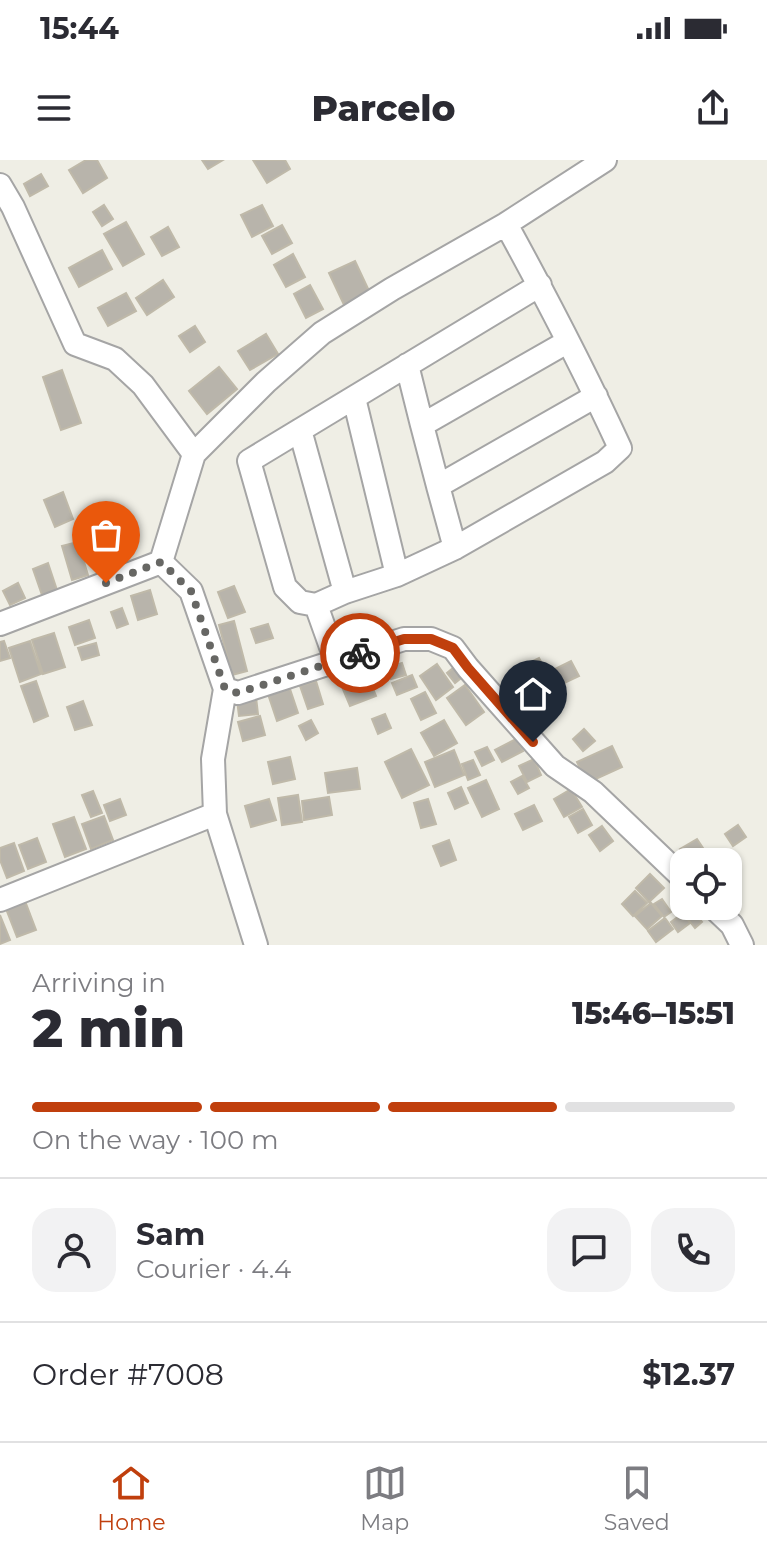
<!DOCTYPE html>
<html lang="en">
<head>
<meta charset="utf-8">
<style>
	:root { --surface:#fff; --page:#f2f2f3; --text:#2b2b33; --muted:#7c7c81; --line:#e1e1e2; --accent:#c03f0d }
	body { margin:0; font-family:Montserrat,sans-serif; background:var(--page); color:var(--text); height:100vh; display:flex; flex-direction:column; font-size:30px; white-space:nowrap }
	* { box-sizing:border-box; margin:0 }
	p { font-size:26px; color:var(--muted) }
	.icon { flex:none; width:44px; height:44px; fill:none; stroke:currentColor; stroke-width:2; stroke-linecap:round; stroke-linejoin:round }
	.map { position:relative; height:785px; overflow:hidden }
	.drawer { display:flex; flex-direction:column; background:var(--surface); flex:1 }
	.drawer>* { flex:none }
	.tools { position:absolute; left:670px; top:688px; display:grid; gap:16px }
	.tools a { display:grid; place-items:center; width:72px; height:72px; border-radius:16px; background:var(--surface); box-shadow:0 2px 6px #0004; font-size:40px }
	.pin { position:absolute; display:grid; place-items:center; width:68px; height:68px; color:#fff; margin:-82px -34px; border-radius:50% 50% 50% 0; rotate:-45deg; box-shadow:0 0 8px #0007 }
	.pin .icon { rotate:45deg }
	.courier { position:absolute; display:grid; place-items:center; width:80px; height:80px; margin:-40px; border:6px solid #c03f0d; border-radius:50%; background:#fff; color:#222; box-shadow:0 2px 10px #0007 }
	.head em { font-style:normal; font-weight:800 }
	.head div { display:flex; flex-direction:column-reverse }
	.head { display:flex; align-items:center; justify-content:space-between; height:136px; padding:0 32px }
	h1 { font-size:52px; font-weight:800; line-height:60px }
	.bar { display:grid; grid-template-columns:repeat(4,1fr); gap:12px 8px; align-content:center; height:96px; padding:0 32px }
	.bar i { height:10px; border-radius:6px; background:var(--line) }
	.bar .on { background:var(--accent) }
	.bar p { grid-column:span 4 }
	.line { display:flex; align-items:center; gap:20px; padding:0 32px; border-top:2px solid var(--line) }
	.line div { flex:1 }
	.round { display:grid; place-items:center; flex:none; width:84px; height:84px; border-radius:24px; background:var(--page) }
	.status { display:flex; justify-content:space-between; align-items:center; height:56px; padding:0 40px; background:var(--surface); direction:ltr }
	.status svg { height:22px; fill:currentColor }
	header { display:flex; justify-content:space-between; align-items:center; height:104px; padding:0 32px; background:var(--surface); font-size:36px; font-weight:800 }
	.dock { display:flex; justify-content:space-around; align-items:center; height:112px; border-top:2px solid var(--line); background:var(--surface); font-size:22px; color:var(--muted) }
	.dock a { display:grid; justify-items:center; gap:4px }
	.dock .on { color:var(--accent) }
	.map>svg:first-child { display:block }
	.building { fill:#b8b4ab; stroke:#bfb9a9; stroke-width:2 }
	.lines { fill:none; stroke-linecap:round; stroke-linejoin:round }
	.minor-casing { stroke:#a5a5a5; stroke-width:26 }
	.minor { stroke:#fff; stroke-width:22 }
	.done { stroke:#676764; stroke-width:8; stroke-dasharray:0 14.4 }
	.route { stroke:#c03f0d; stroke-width:10 }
</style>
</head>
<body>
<div class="status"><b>15:44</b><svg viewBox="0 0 49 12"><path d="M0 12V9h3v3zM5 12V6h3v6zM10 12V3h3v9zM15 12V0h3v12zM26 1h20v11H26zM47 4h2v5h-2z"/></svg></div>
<header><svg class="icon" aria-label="menu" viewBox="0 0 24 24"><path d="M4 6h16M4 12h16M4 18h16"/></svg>Parcelo<svg class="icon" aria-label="share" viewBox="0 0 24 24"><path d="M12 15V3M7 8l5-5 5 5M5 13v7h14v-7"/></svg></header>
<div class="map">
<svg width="767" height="785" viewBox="0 0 767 785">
	<rect width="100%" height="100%" fill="#efeee5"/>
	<path class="building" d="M86,0H97L107,18L83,33L69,10Z
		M202,0H223L208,9Z
		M253,0H285L290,9L267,23Z
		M41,14L48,26L30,36L24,24Z
		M104,45L113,59L102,66L93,52Z
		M262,45L273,66L252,77L241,55Z
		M126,62L144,94L123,106L104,74Z
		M282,65L292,83L272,94L262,76Z
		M168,67L179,87L162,96L151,77Z
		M102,90L112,109L79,127L69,108Z
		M293,94L305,117L286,127L274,105Z
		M355,101L371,135L345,147L329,113Z
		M163,120L174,137L147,155L136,138Z
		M310,125L323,149L306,158L294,134Z
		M126,133L136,151L108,166L98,148Z
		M195,166L205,182L190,192L179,176Z
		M266,174L278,194L250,210L238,191Z
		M219,207L237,229L207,254L189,231Z
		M62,210L81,263L61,270L43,217Z
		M63,332L73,359L55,367L44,340Z
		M118,381L128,405L111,412L101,389Z
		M78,382L88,415L72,420L62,386Z
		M48,403L57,430L42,435L33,409Z
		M18,423L25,438L10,445L3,431Z
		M234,426L245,452L228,458L218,432Z
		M150,430L157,454L138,460L131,436Z
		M122,448L128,464L117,468L111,452Z
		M89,460L95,478L75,485L69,467Z
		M234,461L247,511L232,515L219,465Z
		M268,464L273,478L256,483L251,469Z
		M54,473L65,507L43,514L32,480Z
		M4,481L10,498L0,501V482Z
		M30,481L41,514L20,522L9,488Z
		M96,483L99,495L82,500L78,488Z
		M539,498L545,509L535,515L529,503Z
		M571,501L579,516L558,526L551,511Z
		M527,502L531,515L523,518L518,505Z
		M402,503L406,515L391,519L388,507Z
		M437,504L453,527L436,540L420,516Z
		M458,504L466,514L455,523L447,513Z
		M366,512L376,536L350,546L340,522Z
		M543,512L548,523L535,530L529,519Z
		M412,515L417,527L397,535L392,523Z
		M36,521L48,556L34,562L21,526Z
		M316,521L323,544L308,549L300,526Z
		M521,521L532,537L521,543L511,528Z
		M465,525L484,552L466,565L447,538Z
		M289,526L298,553L277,561L268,534Z
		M425,532L436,553L421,560L411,539Z
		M256,537L258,554L239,556L237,540Z
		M83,541L92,565L75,570L67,547Z
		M385,554L391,568L378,574L372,559Z
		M260,556L265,575L243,581L238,562Z
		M311,560L318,573L306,580L299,566Z
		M444,560L457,583L434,596L421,573Z
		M584,569L595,581L583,591L573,579Z
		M516,579L523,591L502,602L495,590Z
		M612,586L622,607L587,623L577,602Z
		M487,587L494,600L482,606L475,592Z
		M411,589L429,625L402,638L385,602Z
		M454,590L464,615L435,627L425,602Z
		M290,597L295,619L273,624L268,602Z
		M534,599L541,615L527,622L519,606Z
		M473,600L480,615L468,620L462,604Z
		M357,608L360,629L328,633L325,613Z
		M522,616L529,628L518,634L511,622Z
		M486,620L499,649L482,657L468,628Z
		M461,627L468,643L455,649L448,633Z
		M571,629L582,647L564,657L554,639Z
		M93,631L102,653L91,657L82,635Z
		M298,635L302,662L282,665L278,638Z
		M329,637L332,655L304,660L302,641Z
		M120,639L126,655L110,661L104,645Z
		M269,639L276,660L251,667L245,646Z
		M428,639L436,664L421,668L414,643Z
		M534,645L542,661L523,670L515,654Z
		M583,649L592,665L578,673L569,657Z
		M104,656L113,680L91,689L82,664Z
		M74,657L86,689L65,697L53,664Z
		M738,665L746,677L733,686L725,674Z
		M602,666L613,681L600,691L589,675Z
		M37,678L46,702L28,709L19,685Z
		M697,679L705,691L688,702L680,689Z
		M449,680L456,700L441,706L433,686Z
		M14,683L24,711L7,718L0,700V688Z
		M650,714L664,728L649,742L636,728Z
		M635,731L647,743L633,756L622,744Z
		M22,733L36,770L17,777L3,741Z
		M662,739L671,752L664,757L654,744Z
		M651,743L662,756L647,769L635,756Z
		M691,749L702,762L695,768L684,754Z
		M683,753L690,763L678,772L671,762Z
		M0,755L10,780L0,784Z
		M665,758L673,769L656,782L648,771Z"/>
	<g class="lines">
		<g class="minor-casing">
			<path id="minor" d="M0,25L13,47L75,184L115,199L143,225L194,294
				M506,64C546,137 585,212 620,288L605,302L455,388L397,415L345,432L316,445L300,442L285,427L249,301L540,125
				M407,205L422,265
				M354,238L397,415
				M300,270L345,432
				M438,326L422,265L567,182
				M455,388L438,326L596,236
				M161,402L194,294L266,222L322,173L392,129L506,64L605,0
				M316,445L336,501
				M0,464L161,402L191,431L225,529L238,533L404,479H431L453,488L468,508L555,606L593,632L684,719
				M225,529L213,599L215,654L256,785
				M0,740L215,654
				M712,746L732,765L742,785"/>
		</g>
		<use href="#minor" class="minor"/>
	</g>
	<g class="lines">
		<path class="done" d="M106,423L161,402L191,431L225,529L238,533L360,493"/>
		<path class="route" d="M360,493L404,479H431L453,488L468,508L533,582"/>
	</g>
</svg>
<div class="tools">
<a><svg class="icon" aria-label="locate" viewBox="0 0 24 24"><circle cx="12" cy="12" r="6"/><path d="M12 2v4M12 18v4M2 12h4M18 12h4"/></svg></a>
</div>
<div class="pin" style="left:106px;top:423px;background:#ea580c"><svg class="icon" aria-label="bag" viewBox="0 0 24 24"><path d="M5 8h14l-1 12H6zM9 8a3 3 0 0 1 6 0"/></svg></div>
<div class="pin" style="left:533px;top:582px;background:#1f2937"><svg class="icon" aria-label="home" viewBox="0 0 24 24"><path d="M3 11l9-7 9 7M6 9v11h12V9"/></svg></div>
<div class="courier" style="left:360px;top:493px"><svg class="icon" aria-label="bike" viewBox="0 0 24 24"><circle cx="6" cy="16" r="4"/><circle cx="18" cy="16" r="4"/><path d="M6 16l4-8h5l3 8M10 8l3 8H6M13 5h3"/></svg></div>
</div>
<section class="drawer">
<div class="head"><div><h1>2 min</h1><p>Arriving in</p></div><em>15:46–15:51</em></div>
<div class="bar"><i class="on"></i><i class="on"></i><i class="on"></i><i></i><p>On the way · 100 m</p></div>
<div class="line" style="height:144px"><a class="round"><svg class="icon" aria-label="person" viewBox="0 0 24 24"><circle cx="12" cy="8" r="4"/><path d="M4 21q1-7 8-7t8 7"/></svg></a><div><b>Sam</b><p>Courier · 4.4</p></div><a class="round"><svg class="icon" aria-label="chat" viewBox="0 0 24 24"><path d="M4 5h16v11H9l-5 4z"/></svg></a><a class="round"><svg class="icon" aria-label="phone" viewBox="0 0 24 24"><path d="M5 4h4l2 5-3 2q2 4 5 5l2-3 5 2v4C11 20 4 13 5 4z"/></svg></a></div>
<div class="line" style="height:104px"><div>Order #7008</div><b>$12.37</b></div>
</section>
<nav class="dock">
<a class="on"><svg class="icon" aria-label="home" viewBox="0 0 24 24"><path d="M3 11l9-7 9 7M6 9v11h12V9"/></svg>Home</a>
<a><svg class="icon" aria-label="map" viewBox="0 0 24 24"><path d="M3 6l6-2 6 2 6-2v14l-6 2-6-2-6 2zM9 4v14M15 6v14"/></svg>Map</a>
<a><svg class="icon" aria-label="saved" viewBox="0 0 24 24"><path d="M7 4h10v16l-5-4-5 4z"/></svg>Saved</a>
</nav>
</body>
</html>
